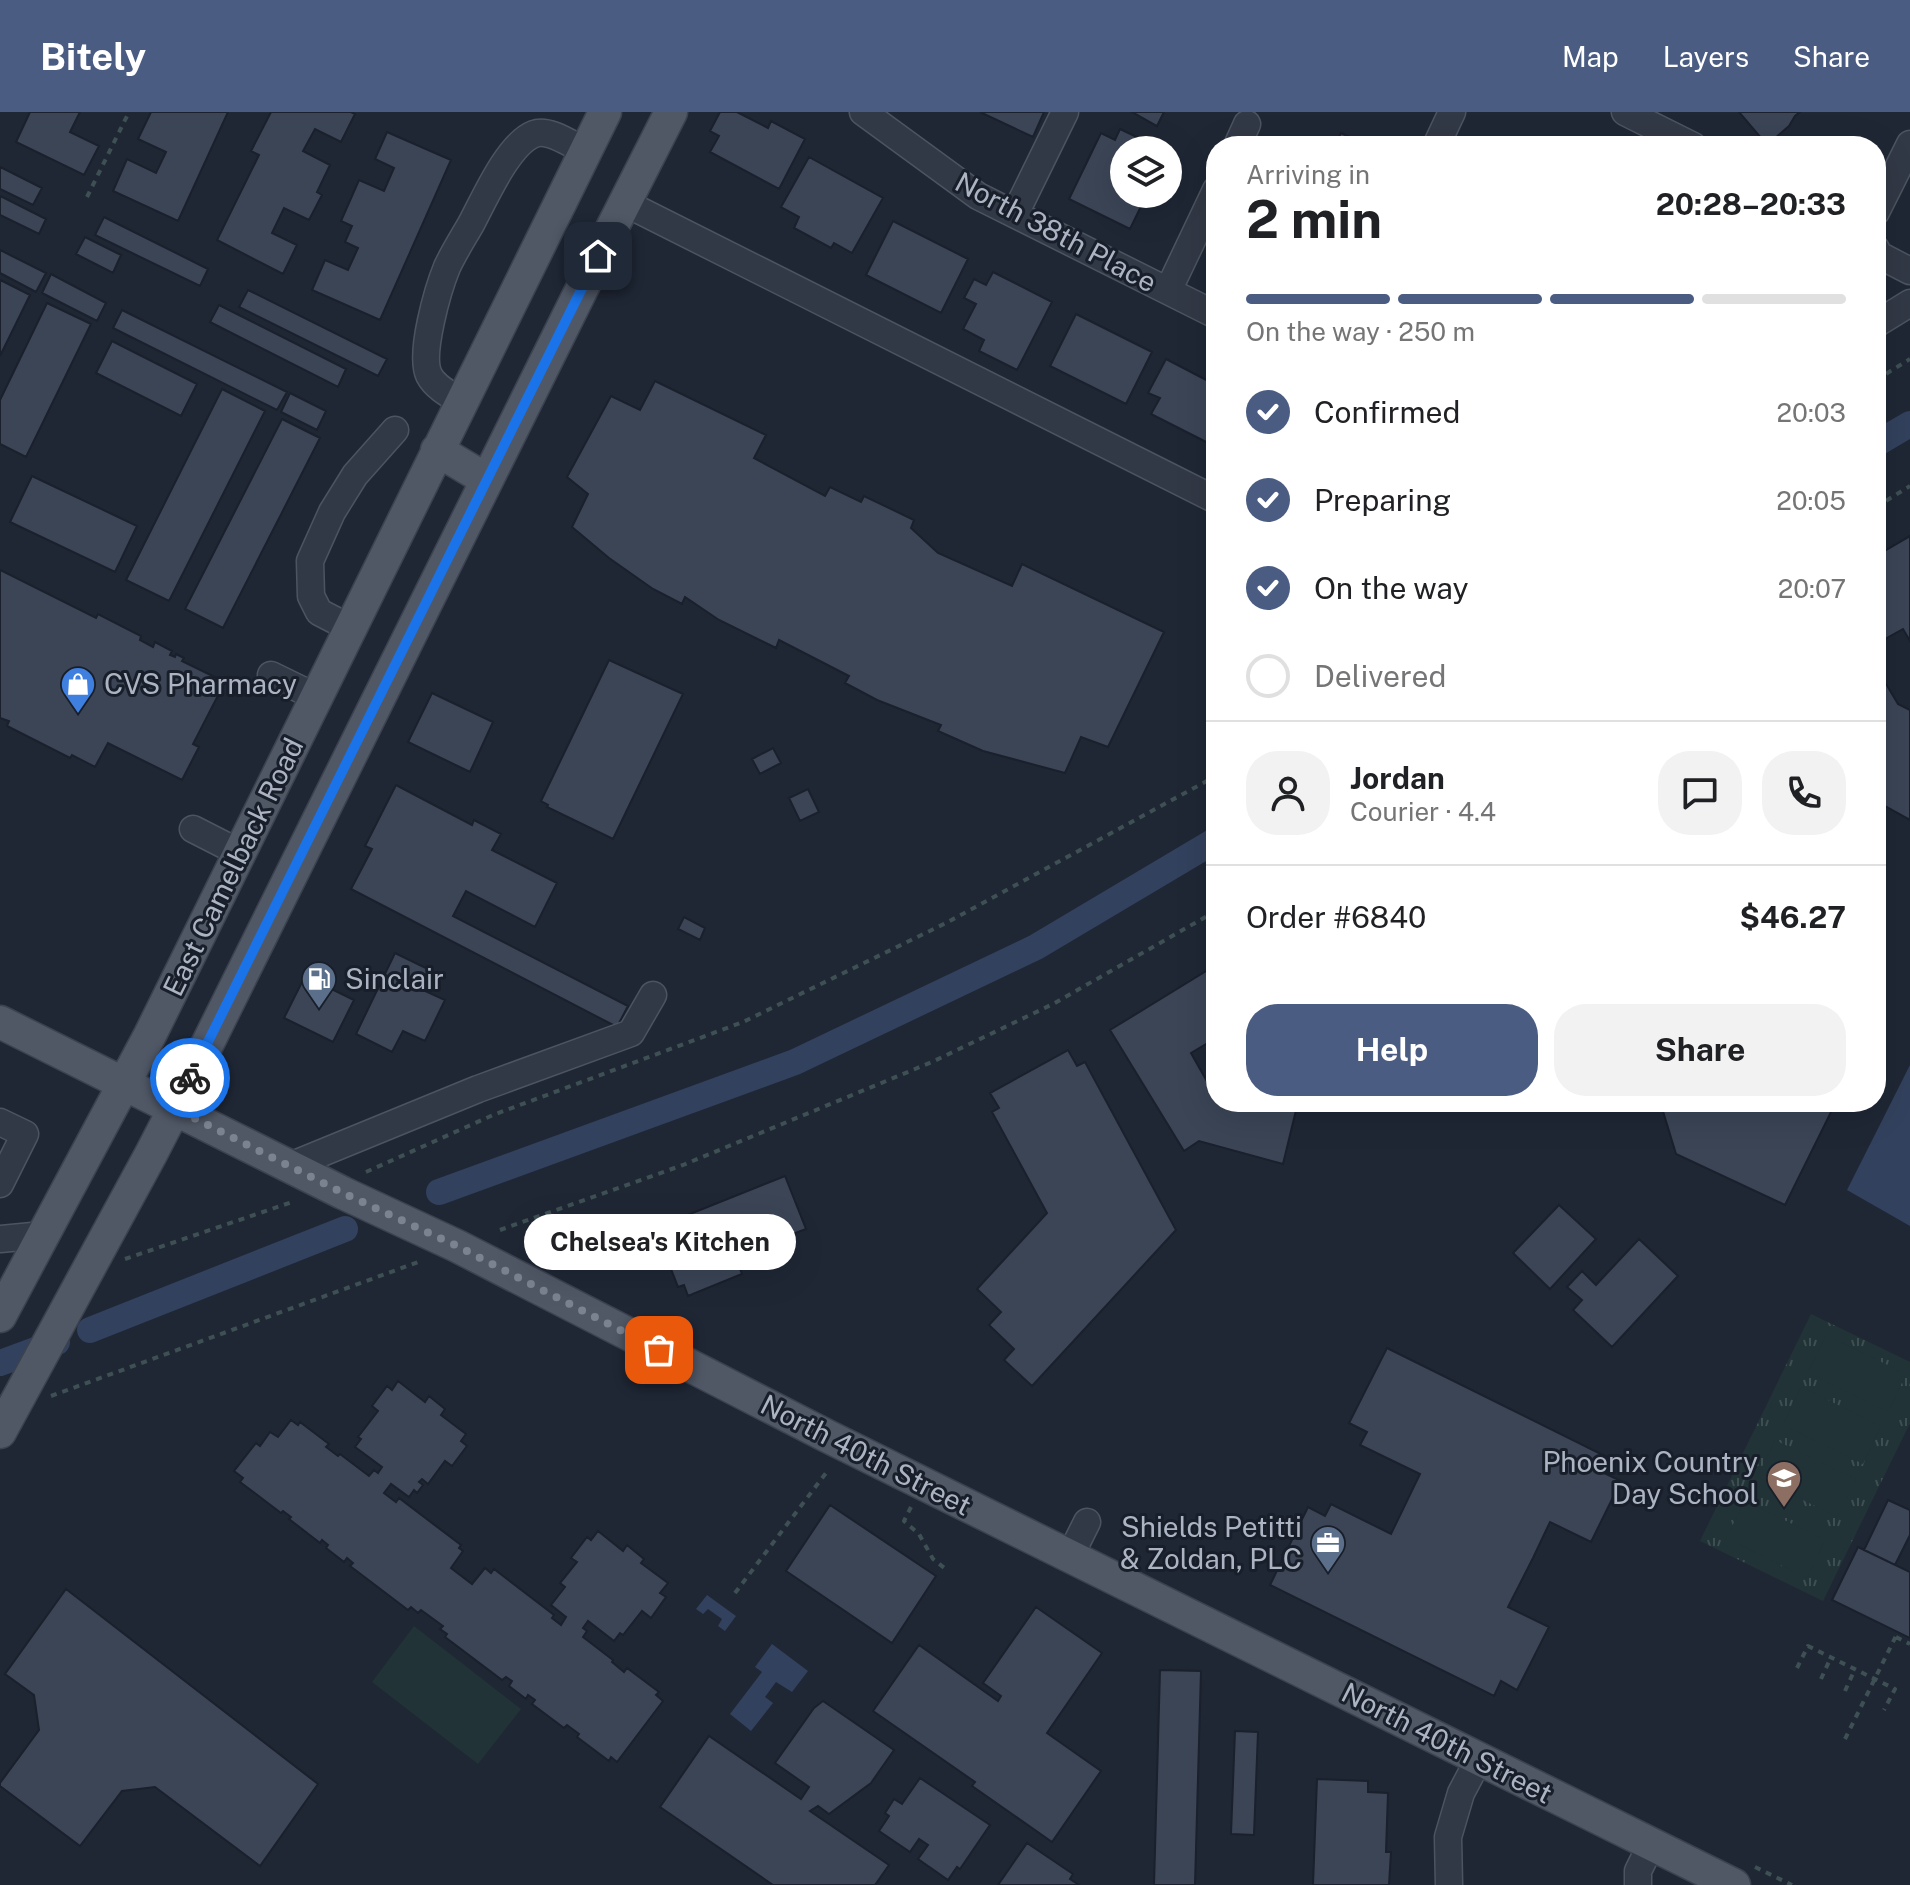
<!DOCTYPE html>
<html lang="en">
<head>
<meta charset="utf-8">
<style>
	:root { --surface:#fff; --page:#f2f2f2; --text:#202124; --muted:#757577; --line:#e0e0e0; --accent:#4a5c82 }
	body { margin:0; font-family:"Public Sans",sans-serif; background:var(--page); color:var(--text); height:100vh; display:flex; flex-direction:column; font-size:30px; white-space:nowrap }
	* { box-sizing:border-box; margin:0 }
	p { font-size:26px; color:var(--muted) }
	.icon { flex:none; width:44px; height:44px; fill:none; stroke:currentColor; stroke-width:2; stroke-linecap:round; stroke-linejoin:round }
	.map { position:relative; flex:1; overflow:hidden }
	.side { position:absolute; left:1206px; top:24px; width:680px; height:976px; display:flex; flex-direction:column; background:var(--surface); border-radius:32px; box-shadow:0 8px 32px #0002 }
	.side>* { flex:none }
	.tools { position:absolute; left:1110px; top:24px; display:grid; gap:16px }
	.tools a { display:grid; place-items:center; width:72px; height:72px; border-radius:50%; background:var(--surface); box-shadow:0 8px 32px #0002; font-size:40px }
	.pin { position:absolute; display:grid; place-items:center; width:68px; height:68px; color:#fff; margin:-34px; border-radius:16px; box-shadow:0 4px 12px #0006 }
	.courier { position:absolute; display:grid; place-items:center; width:80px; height:80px; margin:-40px; border:6px solid #1a73e8; border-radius:50%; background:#fff; color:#222; box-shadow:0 2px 10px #0007 }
	.bubble { position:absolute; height:56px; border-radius:28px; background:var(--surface); box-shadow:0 8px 32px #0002; font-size:26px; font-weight:700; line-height:56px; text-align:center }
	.head em { font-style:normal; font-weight:700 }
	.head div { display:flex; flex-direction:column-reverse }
	.head { display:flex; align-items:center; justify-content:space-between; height:136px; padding:0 40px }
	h1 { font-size:52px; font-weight:700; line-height:60px }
	.bar { display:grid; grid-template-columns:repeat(4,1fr); gap:12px 8px; align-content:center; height:96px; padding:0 40px }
	.bar i { height:10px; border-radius:6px; background:var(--line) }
	.bar .current { background:var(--accent) }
	.bar p { grid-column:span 4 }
	.line { display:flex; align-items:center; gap:20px; padding:0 40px; border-top:2px solid var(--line) }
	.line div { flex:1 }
	.round { display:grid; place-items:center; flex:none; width:84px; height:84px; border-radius:32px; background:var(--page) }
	ol { padding:0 40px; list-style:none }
	li { display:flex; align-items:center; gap:24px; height:88px }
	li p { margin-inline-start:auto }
	li .icon { padding:8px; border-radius:50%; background:var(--accent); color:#fff; stroke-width:4 }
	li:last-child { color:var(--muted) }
	li i { width:44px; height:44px; border:4px solid var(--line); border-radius:50% }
	.action { display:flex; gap:16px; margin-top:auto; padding:16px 40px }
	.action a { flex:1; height:92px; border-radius:32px; background:var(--accent); color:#fff; font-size:32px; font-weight:700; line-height:92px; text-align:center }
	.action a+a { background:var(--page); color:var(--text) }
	header { display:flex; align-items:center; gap:48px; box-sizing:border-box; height:112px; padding:0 40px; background:var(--accent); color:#fff }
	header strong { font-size:38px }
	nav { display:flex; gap:44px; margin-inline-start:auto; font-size:28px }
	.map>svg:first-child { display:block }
	.grass { fill:url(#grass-tufts) }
	.pitch { fill:#213336 }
	.water { fill:#32415d }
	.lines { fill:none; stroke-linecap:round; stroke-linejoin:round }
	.canal { stroke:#32415d; stroke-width:26 }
	.building { fill:#3b4556; stroke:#1a202c; stroke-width:2 }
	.minor-casing { stroke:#4d5461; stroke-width:29 }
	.major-casing { stroke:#3c424f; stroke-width:35 }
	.path { stroke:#3e5054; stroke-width:4; stroke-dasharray:6 6; stroke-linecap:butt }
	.minor { stroke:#323946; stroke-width:26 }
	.major { stroke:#505866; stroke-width:32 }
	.done { stroke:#7b8391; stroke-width:8; stroke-dasharray:0 14.4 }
	.route { stroke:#1a73e8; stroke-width:10 }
	.labels { text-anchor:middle; stroke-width:6; stroke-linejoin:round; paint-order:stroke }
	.street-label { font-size:28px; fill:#acb4c3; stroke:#181f2a }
	.poi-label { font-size:28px; fill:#acb4c3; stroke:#181f2a; text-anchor:start }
</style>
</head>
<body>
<header>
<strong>Bitely</strong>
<nav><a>Map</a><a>Layers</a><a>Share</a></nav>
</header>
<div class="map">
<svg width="1910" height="1773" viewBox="0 0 1910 1773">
	<defs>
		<pattern id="grass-tufts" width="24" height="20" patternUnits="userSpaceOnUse" patternTransform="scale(2)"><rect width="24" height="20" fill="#213336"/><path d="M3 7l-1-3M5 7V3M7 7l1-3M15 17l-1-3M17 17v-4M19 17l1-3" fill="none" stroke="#3f4e51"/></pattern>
	</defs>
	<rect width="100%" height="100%" fill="#1f2735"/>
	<path class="grass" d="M1811,1202L1910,1250V1311L1823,1489L1700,1429Z"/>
	<path class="pitch" d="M1826,1223L1906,1262L1888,1300L1808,1261Z
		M1801,1275L1881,1314L1863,1352L1783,1313Z
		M1775,1328L1856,1367L1837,1405L1757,1365Z
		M1745,1389L1825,1428L1807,1466L1726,1426Z
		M414,1514L521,1597L478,1652L372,1570Z"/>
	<path class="water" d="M1910,953V1114L1847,1078Z
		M707,1483L736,1504L725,1519L718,1514L722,1507L708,1497L703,1502L696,1497Z
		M772,1532L808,1559L792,1580L776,1570L765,1585L773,1591L751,1619L730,1602L762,1560L755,1555Z"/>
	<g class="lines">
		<path class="canal" d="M1876,332L1910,312
			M439,1080L795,950L1036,835L1216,728
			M90,1218L345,1117
			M0,1251L57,1230"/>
	</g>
	<path class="building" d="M30,0H80L70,20L99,34L84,63L16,30Z
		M151,0H228L178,109L113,79L127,47L156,61L166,40L138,27Z
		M271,0H351L355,2L341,30L315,17L303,39L330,53L317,80L322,83L309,108L284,96L272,121L297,133L283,162L217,128L259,43L251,39Z
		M720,0H737L768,16L771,9L805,27L779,77L710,40L719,24L710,19Z
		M980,0H1044L1033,25Z
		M1132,0H1164L1157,14Z
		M1739,0H1800L1795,4L1789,14L1767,33Z
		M1120,17L1164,38H1124V82H1147L1130,117L1069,87L1101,21L1115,28Z
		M387,20L451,48L380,208L312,178L325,148L348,158L358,136L345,130L352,114L341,109L359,68L384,79L394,56L375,47Z
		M1341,21L1368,34H1334Z
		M809,45L883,86L852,141L834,131L831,136L794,116L799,105L781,95Z
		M0,55L42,76L33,93L0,77Z
		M0,84L46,107L39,122L0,103Z
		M104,105L208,157L200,174L95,123Z
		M893,109L968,147L941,201L866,163Z
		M85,125L121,143L113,161L76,142Z
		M0,138L46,161L36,180L0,161Z
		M993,160L1052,190L1017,258L979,239L984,228L963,217L976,192L964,186L974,167L986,173Z
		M51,162L106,191L97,209L42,181Z
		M0,168L30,183L0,244Z
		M248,178L387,247L378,264L239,195Z
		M47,191L91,212L26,345L0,332V288Z
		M219,193L346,257L338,275L210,210Z
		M122,198L287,280L277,298L113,216Z
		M1076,202L1152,240L1126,292L1050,254Z
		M112,229L197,272L181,304L96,261Z
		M1166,247L1214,272L1216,267V335L1151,302L1160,286L1148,281Z
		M655,269L766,323L754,346L825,384L830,375L861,390L864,384L914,408L911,416L938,441L1012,474L1022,452L1164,520L1108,635L1081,625L1065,661L983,639L938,619L941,613L877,588L845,571L849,564L779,528L776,536L719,508L685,485L682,492L653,477L609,446L572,415L588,382L567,365L611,284L640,298Z
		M222,277L265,299L169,489L126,468Z
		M290,281L326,299L317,318L281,300Z
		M282,307L320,326L223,516L185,497Z
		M32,364L137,414L115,460L10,410Z
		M1910,424V529L1903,517L1885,527L1876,511V444Z
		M0,458L96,506L98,502L141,524L140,528L153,535L155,530L172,539L170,543L175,545L176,542L184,546L182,549L225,570L193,632L199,635L182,668L108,631L95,655L72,643L70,646L7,614L9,609L0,606Z
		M609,548L683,582L613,727L547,695L548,693L541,689Z
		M1876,555L1898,592L1910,598V708L1876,689Z
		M432,581L493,610L470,660L408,630Z
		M773,636L781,651L760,662L752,647Z
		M396,673L472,713L474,708L501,722L492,738L557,771L535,815L466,779L453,804L628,894L617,915L351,777L372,737L365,734Z
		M808,677L819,700L800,709L789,686Z
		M684,805L705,816L700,828L678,817Z
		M395,841L432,859L423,878L445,888L425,929L403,919L392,940L356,922Z
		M1216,853V926L1191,941L1213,980H1216V990H1298L1283,1052L1199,1029L1184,1039L1110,918Z
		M305,864L354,888L333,930L284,906Z
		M1068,938L1077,954L1085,950L1176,1118L1032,1274L1004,1248L1014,1237L989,1213L1001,1200L977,1177L1047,1101L992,1000L999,996L990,981Z
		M1681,990H1836L1785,1093L1676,1042L1662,996Z
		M785,1064L806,1117L790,1123L794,1134L785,1137V1135L749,1149L748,1147L738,1151L742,1162L688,1184L684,1173L678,1175L655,1116Z
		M1559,1093L1596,1127L1550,1177L1513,1141Z
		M1639,1127L1678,1164L1612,1235L1573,1198L1582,1188L1567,1175L1582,1159L1596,1173Z
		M1387,1236L1611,1347L1604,1361L1621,1369L1591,1430L1550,1410L1533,1446L1508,1495L1549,1515L1517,1578L1501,1569L1494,1584L1270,1473L1308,1395L1325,1404L1331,1392L1391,1422L1420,1362L1360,1333L1367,1320L1349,1311Z
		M398,1269L425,1290L429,1284L445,1297L441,1303L466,1322L461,1329L467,1334L452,1354L445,1349L428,1372L422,1367L419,1370L423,1373L417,1381L414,1378L409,1385L391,1372L384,1381L396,1390L399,1386L461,1433L459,1436L463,1439L451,1456L472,1472L485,1456L491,1461L494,1457L554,1503L552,1506L561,1513L566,1505L551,1493L565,1475L560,1471L577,1450L571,1446L587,1425L591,1428L598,1419L623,1439L627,1433L644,1447L641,1451L668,1471L660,1481L666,1485L651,1506L642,1499L623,1523L620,1521L614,1529L588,1509L583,1516L587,1519L583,1525L613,1548L612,1550L624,1560L627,1556L659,1580L656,1583L663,1589L617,1650L611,1645L609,1649L577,1625L579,1622L567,1613L564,1616L532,1592L535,1588L528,1583L526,1587L509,1574L512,1569L506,1565L502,1568L445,1525L447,1522L440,1517L443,1514L421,1498L418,1501L411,1495L408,1498L350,1454L353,1451L347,1446L344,1450L326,1436L328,1433L322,1428L320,1431L289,1407L291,1405L283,1399L281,1401L240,1370L243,1366L234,1359L256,1331L260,1334L270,1320L278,1325L291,1308L298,1313L300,1310L329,1332L326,1335L338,1344L340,1342L369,1364L374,1358L378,1361L382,1355L355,1335L361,1327L358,1325L378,1299L372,1294L387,1274L392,1278Z
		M1888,1388L1910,1398V1423L1895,1453L1864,1438Z
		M830,1393L936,1464L892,1531L786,1459Z
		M1858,1435L1910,1460V1526L1832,1488Z
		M66,1477L318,1672L260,1754L155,1675L122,1679L80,1734L0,1674V1671L39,1618L34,1583L5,1562Z
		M1036,1495L1102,1541L1047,1621L1101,1659L1052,1730L972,1674L975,1670L873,1599L919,1533L998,1589L1001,1584L983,1571Z
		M1160,1558L1201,1559L1195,1773H1154Z
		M823,1589L894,1638L871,1671L829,1702L818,1694L810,1699L889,1753L875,1773H773L660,1695L709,1624L801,1687L809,1675L775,1651L814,1596Z
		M1235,1619L1258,1620L1254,1723L1231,1722Z
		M920,1666L990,1713L960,1757L957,1755L948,1768L918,1747L928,1733L919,1727L910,1740L879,1719L889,1704L885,1701L894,1687L902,1692Z
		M1317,1667L1368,1669V1680L1388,1681L1386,1740H1391L1389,1773H1313Z
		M1027,1731L1073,1762L1070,1767L1079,1773H998Z"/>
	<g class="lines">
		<g class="minor-casing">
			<path id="minor" d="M863,0L978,84L1216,203
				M1625,0L1693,34
				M1237,34L1247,12
				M1436,34L1452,0
				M625,91L1216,388
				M1876,100L1910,32
				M1015,102L1065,0
				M1876,137L1879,143L1910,159
				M1168,179L1216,78
				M1876,212L1910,191
				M462,290C450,283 435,275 429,263C419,242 438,177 447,155C454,140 463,126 471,112C484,88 508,32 534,22C549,16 572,33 585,39
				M350,516L319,500L311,484L310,449L332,400L355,363L395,318
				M271,563L316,585
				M193,717L240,741
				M0,1010L25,1022L0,1072
				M290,1054L478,977L631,921L653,883
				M0,1127L43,1123
				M1070,1444L1087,1410
				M1449,1773L1448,1725L1461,1681L1479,1647
				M1638,1773V1759L1651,1733"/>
		</g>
		<g class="major-casing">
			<path id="major" d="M437,338L487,368
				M0,910L343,1081L457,1134L827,1324L1734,1773
				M0,1204L150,923L605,0
				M0,1320L151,1042L199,949L611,118L671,0"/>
		</g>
		<path class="path" d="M87,85L129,0
			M1876,268L1910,247
			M1876,395L1910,374
			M366,1060L493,1003L743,910L946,811L1216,664
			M500,1118L683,1053L932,950L1053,892L1216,799
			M125,1147L295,1089
			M51,1284L421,1149
			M911,1395L904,1409L919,1422L933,1447L947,1458
			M735,1481L829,1357
			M1896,1525L1910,1532
			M1797,1556L1808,1534L1895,1577L1884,1598
			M1821,1567L1831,1545
			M1845,1579L1855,1557
			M1845,1627L1898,1520
			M1755,1755L1792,1773"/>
		<use href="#minor" class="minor"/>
		<use href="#major" class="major"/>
	</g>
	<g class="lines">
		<path class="done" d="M190,966L174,996L343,1081L457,1134L659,1238"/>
		<path class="route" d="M190,966L598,144"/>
	</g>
	<defs>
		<g id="shop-pin" transform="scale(1.8)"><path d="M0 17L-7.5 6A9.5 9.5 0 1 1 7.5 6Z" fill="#3f7fe0" stroke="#181f2a"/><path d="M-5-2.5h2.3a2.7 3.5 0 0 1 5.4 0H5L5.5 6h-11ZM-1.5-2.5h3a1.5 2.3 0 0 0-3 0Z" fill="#fff"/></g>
		<g id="fuel-pin" transform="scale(1.8)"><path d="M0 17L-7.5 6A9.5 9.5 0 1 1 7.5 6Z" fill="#5c6f8a" stroke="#181f2a"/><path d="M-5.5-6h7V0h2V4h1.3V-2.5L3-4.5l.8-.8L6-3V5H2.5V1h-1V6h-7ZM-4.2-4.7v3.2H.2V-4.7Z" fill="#fff"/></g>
		<g id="school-pin" transform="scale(1.8)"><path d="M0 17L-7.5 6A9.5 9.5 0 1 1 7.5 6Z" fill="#8d6e63" stroke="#181f2a"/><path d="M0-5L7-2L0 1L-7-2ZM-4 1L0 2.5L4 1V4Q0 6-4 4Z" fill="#fff"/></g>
		<g id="office-pin" transform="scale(1.8)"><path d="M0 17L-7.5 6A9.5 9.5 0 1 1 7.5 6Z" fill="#5c6f8a" stroke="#181f2a"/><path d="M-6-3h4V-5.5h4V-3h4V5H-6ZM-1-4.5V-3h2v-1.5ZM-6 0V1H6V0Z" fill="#fff"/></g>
	</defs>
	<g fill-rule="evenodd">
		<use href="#shop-pin" x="78" y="572"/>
		<use href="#fuel-pin" x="319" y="867"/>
		<use href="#school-pin" x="1784" y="1366"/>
		<use href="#office-pin" x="1328" y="1431"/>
	</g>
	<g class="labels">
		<g class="street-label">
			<text transform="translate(1056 120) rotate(28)" y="10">North 38th Place</text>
			<text transform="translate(233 755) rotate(-64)" y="10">East Camelback Road</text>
			<text transform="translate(866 1343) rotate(27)" y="10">North 40th Street</text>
			<text transform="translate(1447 1631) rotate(27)" y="10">North 40th Street</text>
		</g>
		<g class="poi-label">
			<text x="104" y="582">CVS Pharmacy</text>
			<text x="345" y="877">Sinclair</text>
			<text x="1758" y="1360" text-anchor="end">Phoenix Country<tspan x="1758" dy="32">Day School</tspan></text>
			<text x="1302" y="1425" text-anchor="end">Shields Petitti<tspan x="1302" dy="32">&amp; Zoldan, PLC</tspan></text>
		</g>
	</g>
</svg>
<div class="tools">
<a><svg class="icon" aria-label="layers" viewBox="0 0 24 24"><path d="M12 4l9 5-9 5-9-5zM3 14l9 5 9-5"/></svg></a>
</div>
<div class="pin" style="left:659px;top:1238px;background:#ea580c"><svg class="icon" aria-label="bag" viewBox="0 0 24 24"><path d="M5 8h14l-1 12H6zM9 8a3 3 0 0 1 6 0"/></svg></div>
<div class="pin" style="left:598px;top:144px;background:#1f2937"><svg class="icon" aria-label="home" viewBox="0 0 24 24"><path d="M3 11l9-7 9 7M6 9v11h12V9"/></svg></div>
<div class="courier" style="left:190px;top:966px"><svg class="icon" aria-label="bike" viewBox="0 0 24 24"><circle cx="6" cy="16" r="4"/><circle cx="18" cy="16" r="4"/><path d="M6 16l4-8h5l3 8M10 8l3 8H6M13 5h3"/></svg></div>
<div class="bubble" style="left:524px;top:1102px;width:272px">Chelsea's Kitchen</div>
<section class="side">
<div class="head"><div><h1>2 min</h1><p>Arriving in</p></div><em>20:28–20:33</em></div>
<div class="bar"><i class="current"></i><i class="current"></i><i class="current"></i><i></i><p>On the way · 250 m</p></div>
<ol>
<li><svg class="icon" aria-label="check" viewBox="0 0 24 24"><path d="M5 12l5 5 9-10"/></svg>Confirmed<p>20:03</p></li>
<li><svg class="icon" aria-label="check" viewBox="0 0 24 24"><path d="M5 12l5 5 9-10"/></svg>Preparing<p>20:05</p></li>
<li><svg class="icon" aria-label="check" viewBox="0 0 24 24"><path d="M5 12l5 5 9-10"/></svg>On the way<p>20:07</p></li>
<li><i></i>Delivered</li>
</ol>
<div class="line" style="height:144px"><a class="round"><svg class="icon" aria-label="person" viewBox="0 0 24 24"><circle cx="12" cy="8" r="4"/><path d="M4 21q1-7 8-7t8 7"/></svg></a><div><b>Jordan</b><p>Courier · 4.4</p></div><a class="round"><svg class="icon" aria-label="chat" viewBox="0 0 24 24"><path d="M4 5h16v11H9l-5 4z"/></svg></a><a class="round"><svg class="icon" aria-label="phone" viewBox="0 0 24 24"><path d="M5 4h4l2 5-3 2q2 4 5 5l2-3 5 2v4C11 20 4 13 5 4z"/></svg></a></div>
<div class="line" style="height:104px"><div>Order #6840</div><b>$46.27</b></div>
<div class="action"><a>Help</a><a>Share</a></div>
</section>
</div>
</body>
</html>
